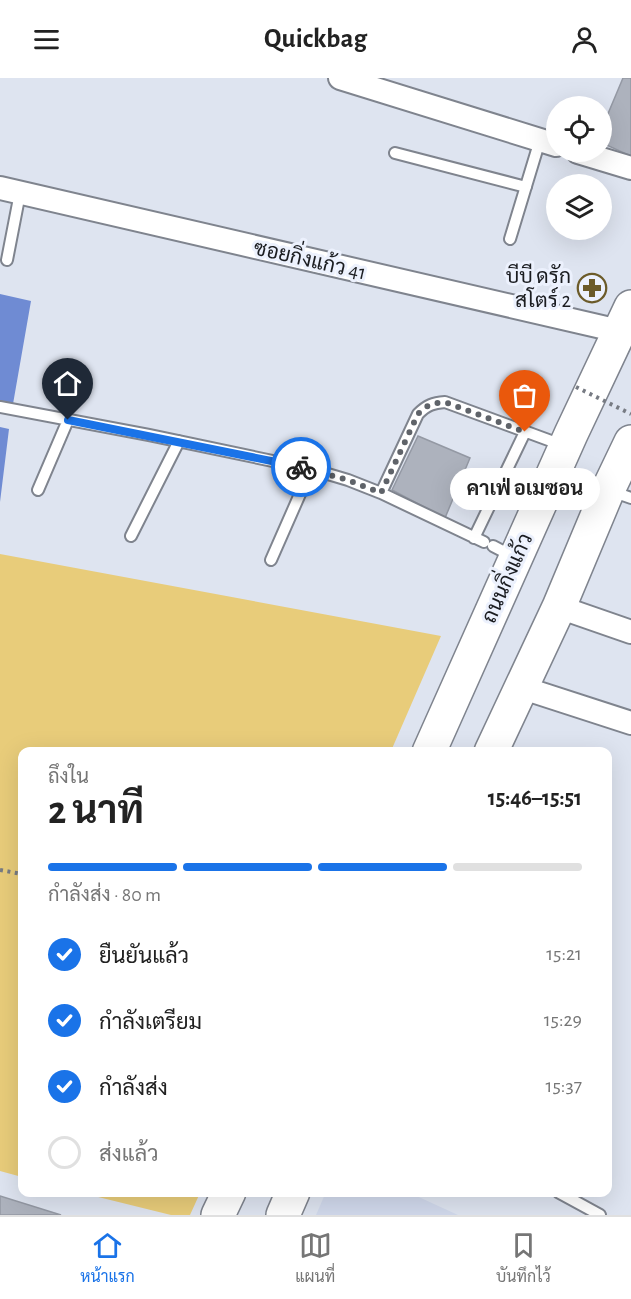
<!DOCTYPE html>
<html lang="th">
<head>
<meta charset="utf-8">
<style>
	:root { --surface:#fff; --page:#f6f6f6; --text:#222; --muted:#767676; --line:#e0e0e0; --accent:#1a73e8 }
	body { margin:0; font-family:"Alegreya Sans",Sarabun,sans-serif; background:var(--page); color:var(--text); height:100vh; display:flex; flex-direction:column; font-size:22px; white-space:nowrap }
	* { box-sizing:border-box; margin:0 }
	p { font-size:20px; color:var(--muted) }
	.icon { flex:none; width:33px; height:33px; fill:none; stroke:currentColor; stroke-width:2; stroke-linecap:round; stroke-linejoin:round }
	.map { position:relative; flex:1; overflow:hidden }
	.drawer { position:absolute; left:18px; top:669px; width:594px; height:450px; display:flex; flex-direction:column; background:var(--surface); border-radius:12px; box-shadow:0 6px 24px #0002 }
	.drawer>* { flex:none }
	.tools { position:absolute; left:546px; top:18px; display:grid; gap:12px }
	.tools a { display:grid; place-items:center; width:66px; height:66px; border-radius:50%; background:var(--surface); box-shadow:0 6px 24px #0002; font-size:30px }
	.pin { position:absolute; display:grid; place-items:center; width:51px; height:51px; color:#fff; margin:-62px -26px; border-radius:50% 50% 50% 0; rotate:-45deg; box-shadow:0 0 6px #0007 }
	.pin .icon { rotate:45deg }
	.courier { position:absolute; display:grid; place-items:center; width:60px; height:60px; margin:-30px; border:4px solid #1a73e8; border-radius:50%; background:#fff; color:#222; box-shadow:0 2px 8px #0007 }
	.bubble { position:absolute; height:42px; border-radius:21px; background:var(--surface); box-shadow:0 6px 24px #0002; font-size:20px; font-weight:700; line-height:42px; text-align:center }
	.headline em { font-style:normal; font-weight:700 }
	.headline div { display:flex; flex-direction:column-reverse }
	.headline { display:flex; align-items:center; justify-content:space-between; height:102px; padding:0 30px }
	h1 { font-size:39px; font-weight:700; line-height:45px }
	.bar { display:grid; grid-template-columns:repeat(4,1fr); gap:9px 6px; align-content:center; height:72px; padding:0 30px }
	.bar i { height:8px; border-radius:4px; background:var(--line) }
	.bar .current { background:var(--accent) }
	.bar p { grid-column:span 4 }
	ol { padding:0 30px; list-style:none }
	li { display:flex; align-items:center; gap:18px; height:66px }
	li p { margin-inline-start:auto }
	li .icon { padding:6px; border-radius:50%; background:var(--accent); color:#fff; stroke-width:4 }
	li:last-child { color:var(--muted) }
	li i { width:33px; height:33px; border:3px solid var(--line); border-radius:50% }
	header { display:flex; justify-content:space-between; align-items:center; height:78px; padding:0 30px; background:var(--surface); font-size:27px; font-weight:700 }
	.menu { display:flex; justify-content:space-around; align-items:center; height:84px; border-top:2px solid var(--line); background:var(--surface); font-size:16px; color:var(--muted) }
	.menu a { display:grid; justify-items:center; gap:3px }
	.menu .current { color:var(--accent) }
	.map>svg:first-child { display:block }
	.built { fill:#d1d9ec }
	.green { fill:#e8cc7a }
	.water { fill:#6f8bd3 }
	.building { fill:#adb2bd; stroke:#9499a4; stroke-width:1.5 }
	.lines { fill:none; stroke-linecap:round; stroke-linejoin:round }
	.lane-casing { stroke:#7f848e; stroke-width:14 }
	.street-casing { stroke:#7f848e; stroke-width:26 }
	.primary-casing { stroke:#7f848e; stroke-width:36 }
	.path { stroke:#777b83; stroke-width:4; stroke-dasharray:3 4.5; stroke-linecap:butt }
	.lane { stroke:#fff; stroke-width:10 }
	.street { stroke:#fff; stroke-width:22 }
	.primary { stroke:#fff; stroke-width:33 }
	.path-bridge { stroke:#777b83; stroke-width:4; stroke-dasharray:3 4.5; stroke-linecap:butt }
	.done { stroke:#5f6369; stroke-width:6; stroke-dasharray:0 10.8 }
	.route { stroke:#1a73e8; stroke-width:8 }
	.labels { text-anchor:middle; stroke-width:6; stroke-linejoin:round; paint-order:stroke }
	.street-label { font-size:21px; fill:#1b1d21; stroke:#ecf1fd }
	.poi-label { font-size:21px; fill:#1b1d21; stroke:#ecf1fd; text-anchor:end }
</style>
</head>
<body>
<header><svg class="icon" aria-label="menu" viewBox="0 0 24 24"><path d="M4 6h16M4 12h16M4 18h16"/></svg>Quickbag<svg class="icon" aria-label="person" viewBox="0 0 24 24"><circle cx="12" cy="8" r="4"/><path d="M4 21q1-7 8-7t8 7"/></svg></header>
<div class="map">
<svg width="631" height="1137" viewBox="0 0 631 1137">
	<rect width="100%" height="100%" fill="#dee4f0"/>
	<path class="built" d="M326,1114L410,1115L458,1137H316Z"/>
	<path class="green" d="M0,476L441,558L391,673L22,674V1099L0,1093Z
		M82,1115L200,1114V1115L190,1137H171Z"/>
	<path class="water" d="M0,216L31,223L13,326L0,324Z
		M0,349L9,351L0,424Z"/>
	<path class="building" d="M623,0H631V78L602,65V50Z
		M418,358L470,380L445,440L392,412Z
		M0,1118L61,1137H0Z"/>
	<g class="lines">
		<g class="lane-casing">
			<path id="lane" d="M395,75L526,109
				M510,161L540,62
				M7,182L20,115
				M0,329L149,357L311,391L348,402L381,415L484,464
				M38,412L68,342
				M611,413L631,420
				M381,415L418,336C427,327 433,325 445,324L562,367
				M131,458L179,363
				M474,460L525,354
				M493,468L514,479
				M271,482L311,391
				M558,1114L600,1137"/>
		</g>
		<g class="street-casing">
			<path id="street" d="M340,0L556,67
				M578,74L631,90
				M0,110L619,253
				M559,529L631,554
				M520,609L631,645"/>
		</g>
		<g class="primary-casing">
			<path id="primary" d="M429,674L571,356L631,229
				M491,674L559,529L608,412L631,364
				M218,1137L229,1114
				M283,1137L293,1114"/>
		</g>
		<path class="path" d="M0,792L22,796"/>
		<use href="#lane" class="lane"/>
		<use href="#street" class="street"/>
		<use href="#primary" class="primary"/>
		<path class="path-bridge" d="M576,309L631,336"/>
	</g>
	<g class="lines">
		<path class="done" d="M301,389L348,402L381,415L418,336C426,327 433,325 445,324L525,354"/>
		<path class="route" d="M68,342L301,389"/>
	</g>
	<defs>
		<g id="pharmacy-ring" transform="scale(1.5)"><circle r="9.5" fill="#ecf1fd" stroke="#6c5b29" stroke-width="1.5"/><path d="M-2-6h4v4h4v4h-4v4h-4v-4h-4v-4h4Z" fill="#6c5b29"/></g>
	</defs>
	<g fill-rule="evenodd">
		<use href="#pharmacy-ring" x="592" y="210"/>
	</g>
	<g class="labels">
		<g class="street-label">
			<text transform="translate(310 182) rotate(13)" y="7">ซอยกิ่งแก้ว 41</text>
			<text transform="translate(507 500) rotate(-66)" y="7">ถนนกิ่งแก้ว</text>
		</g>
		<g class="poi-label">
			<text x="571" y="205">บีบี ดรัก<tspan x="571" dy="24">สโตร์ 2</tspan></text>
		</g>
	</g>
</svg>
<div class="tools">
<a><svg class="icon" aria-label="locate" viewBox="0 0 24 24"><circle cx="12" cy="12" r="6"/><path d="M12 2v4M12 18v4M2 12h4M18 12h4"/></svg></a>
<a><svg class="icon" aria-label="layers" viewBox="0 0 24 24"><path d="M12 4l9 5-9 5-9-5zM3 14l9 5 9-5"/></svg></a>
</div>
<div class="pin" style="left:525px;top:354px;background:#ea580c"><svg class="icon" aria-label="bag" viewBox="0 0 24 24"><path d="M5 8h14l-1 12H6zM9 8a3 3 0 0 1 6 0"/></svg></div>
<div class="pin" style="left:68px;top:342px;background:#1f2937"><svg class="icon" aria-label="home" viewBox="0 0 24 24"><path d="M3 11l9-7 9 7M6 9v11h12V9"/></svg></div>
<div class="courier" style="left:301px;top:389px"><svg class="icon" aria-label="bike" viewBox="0 0 24 24"><circle cx="6" cy="16" r="4"/><circle cx="18" cy="16" r="4"/><path d="M6 16l4-8h5l3 8M10 8l3 8H6M13 5h3"/></svg></div>
<div class="bubble" style="left:450px;top:390px;width:150px">คาเฟ่ อเมซอน</div>
<section class="drawer">
<div class="headline"><div><h1>2 นาที</h1><p>ถึงใน</p></div><em>15:46–15:51</em></div>
<div class="bar"><i class="current"></i><i class="current"></i><i class="current"></i><i></i><p>กำลังส่ง · 80 m</p></div>
<ol>
<li><svg class="icon" aria-label="check" viewBox="0 0 24 24"><path d="M5 12l5 5 9-10"/></svg>ยืนยันแล้ว<p>15:21</p></li>
<li><svg class="icon" aria-label="check" viewBox="0 0 24 24"><path d="M5 12l5 5 9-10"/></svg>กำลังเตรียม<p>15:29</p></li>
<li><svg class="icon" aria-label="check" viewBox="0 0 24 24"><path d="M5 12l5 5 9-10"/></svg>กำลังส่ง<p>15:37</p></li>
<li><i></i>ส่งแล้ว</li>
</ol>
</section>
</div>
<nav class="menu">
<a class="current"><svg class="icon" aria-label="home" viewBox="0 0 24 24"><path d="M3 11l9-7 9 7M6 9v11h12V9"/></svg>หน้าแรก</a>
<a><svg class="icon" aria-label="map" viewBox="0 0 24 24"><path d="M3 6l6-2 6 2 6-2v14l-6 2-6-2-6 2zM9 4v14M15 6v14"/></svg>แผนที่</a>
<a><svg class="icon" aria-label="saved" viewBox="0 0 24 24"><path d="M7 4h10v16l-5-4-5 4z"/></svg>บันทึกไว้</a>
</nav>
</body>
</html>
